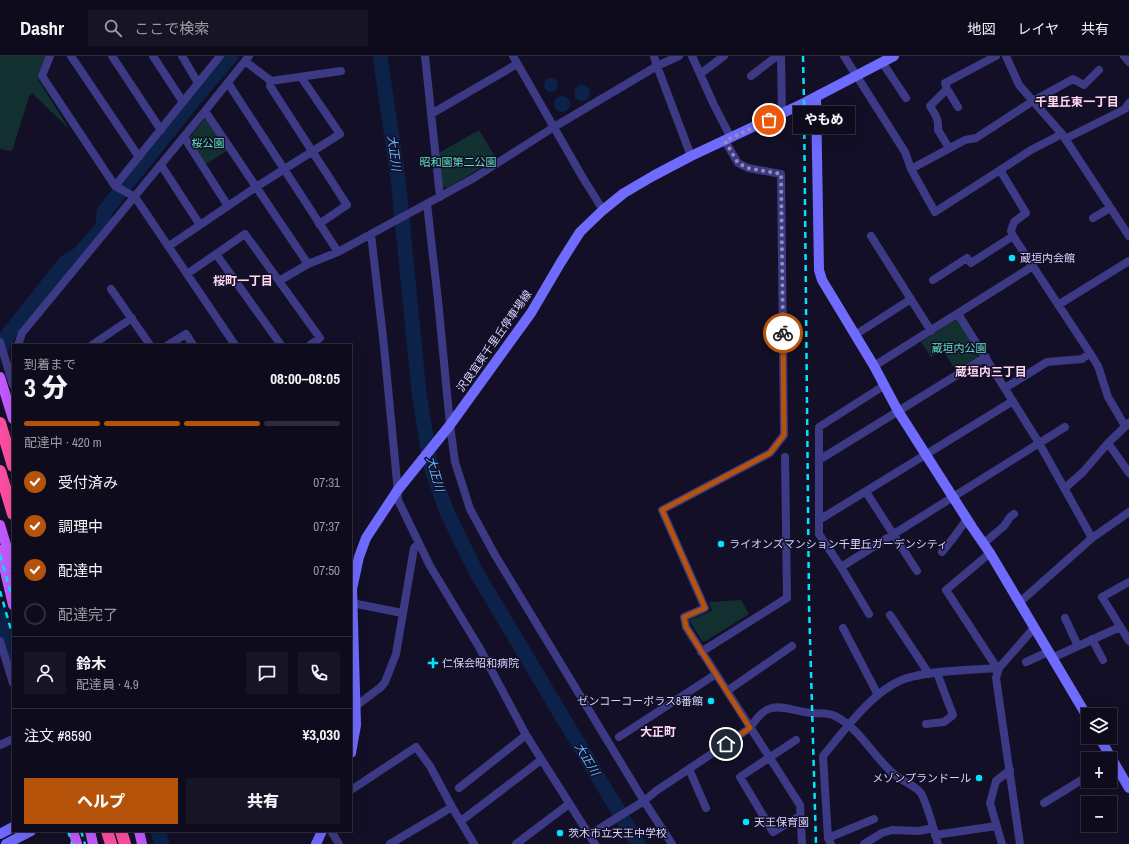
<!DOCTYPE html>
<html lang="ja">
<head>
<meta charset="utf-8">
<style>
	:root { --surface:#0e0b1c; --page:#171425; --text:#f1f3f6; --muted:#9b9ba3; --line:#2e2b3b; --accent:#b45309 }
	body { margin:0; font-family:"Archivo Narrow","Noto Sans JP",sans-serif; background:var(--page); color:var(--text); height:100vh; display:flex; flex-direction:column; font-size:15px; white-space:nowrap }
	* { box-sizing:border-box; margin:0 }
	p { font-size:13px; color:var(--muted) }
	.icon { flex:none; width:22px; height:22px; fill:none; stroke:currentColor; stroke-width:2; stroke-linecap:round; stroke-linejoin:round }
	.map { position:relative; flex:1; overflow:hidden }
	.details { position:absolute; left:12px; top:288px; width:340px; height:488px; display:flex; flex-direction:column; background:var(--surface); border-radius:0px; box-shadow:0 4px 16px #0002,0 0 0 1px var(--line) }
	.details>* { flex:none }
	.fabs { position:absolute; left:1081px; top:652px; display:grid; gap:8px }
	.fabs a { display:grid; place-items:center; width:36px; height:36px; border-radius:0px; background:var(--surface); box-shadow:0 4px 16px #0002,0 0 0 1px var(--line); font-size:20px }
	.pin { position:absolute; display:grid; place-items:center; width:34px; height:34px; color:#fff; margin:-17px; border:2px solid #fff; border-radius:50%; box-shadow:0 1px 4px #0007 }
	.courier { position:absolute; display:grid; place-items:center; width:40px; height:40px; margin:-20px; border:3px solid #b45309; border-radius:50%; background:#fff; color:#222; box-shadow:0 1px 5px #0007 }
	.bubble { position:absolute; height:28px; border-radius:0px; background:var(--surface); box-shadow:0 4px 16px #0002,0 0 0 1px var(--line); font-size:13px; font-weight:800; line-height:28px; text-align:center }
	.headline em { font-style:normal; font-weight:800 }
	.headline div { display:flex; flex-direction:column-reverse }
	.headline { display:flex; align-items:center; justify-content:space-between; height:68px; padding:0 12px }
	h1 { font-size:26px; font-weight:800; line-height:30px }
	.bar { display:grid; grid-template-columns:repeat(4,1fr); gap:6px 4px; align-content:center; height:48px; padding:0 12px }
	.bar i { height:5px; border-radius:3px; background:var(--line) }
	.bar .active { background:var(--accent) }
	.bar p { grid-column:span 4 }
	.line { display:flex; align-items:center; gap:10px; padding:0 12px; border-top:1px solid var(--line) }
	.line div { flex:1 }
	.round { display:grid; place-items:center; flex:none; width:42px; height:42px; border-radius:0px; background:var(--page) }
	ol { padding:0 12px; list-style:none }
	li { display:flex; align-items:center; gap:12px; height:44px }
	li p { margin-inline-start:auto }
	li .icon { padding:4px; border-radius:50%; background:var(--accent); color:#fff; stroke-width:4 }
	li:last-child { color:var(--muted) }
	li i { width:22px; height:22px; border:2px solid var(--line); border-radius:50% }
	.cta { display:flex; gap:8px; margin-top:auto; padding:8px 12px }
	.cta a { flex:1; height:46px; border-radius:0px; background:var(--accent); color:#fff; font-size:16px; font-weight:800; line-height:46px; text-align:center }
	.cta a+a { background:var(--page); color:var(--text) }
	header { display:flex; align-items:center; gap:24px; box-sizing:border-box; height:56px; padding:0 20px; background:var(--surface); border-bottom:1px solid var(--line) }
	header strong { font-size:19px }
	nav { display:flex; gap:22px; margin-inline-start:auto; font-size:14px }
	.search { width:280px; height:36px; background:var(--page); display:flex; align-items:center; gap:10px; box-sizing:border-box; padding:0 14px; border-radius:0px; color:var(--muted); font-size:15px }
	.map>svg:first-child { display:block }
	.green { fill:#12302f }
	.water { fill:#0c2248 }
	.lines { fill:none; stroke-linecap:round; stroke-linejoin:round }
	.river { stroke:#0c2248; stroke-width:15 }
	.street { stroke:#3d3a85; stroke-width:8 }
	.secondary { stroke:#6f6bff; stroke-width:10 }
	.primary { stroke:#c25bff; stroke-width:10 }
	.highway { stroke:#ff4fa3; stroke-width:12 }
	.rail { stroke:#00e5ff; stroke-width:2.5; stroke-dasharray:6 5; stroke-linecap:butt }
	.done { stroke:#948fb3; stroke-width:4; stroke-dasharray:0 7.2 }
	.route { stroke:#b45309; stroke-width:5 }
	.poi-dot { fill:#00e5ff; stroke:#130f26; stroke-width:1.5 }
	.labels { text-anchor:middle; stroke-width:3; stroke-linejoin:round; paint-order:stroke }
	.park-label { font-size:11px; fill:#5fe0c0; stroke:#130f26 }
	.poi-label { font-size:11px; fill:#d9d4ff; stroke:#130f26; text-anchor:start }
	.street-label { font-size:11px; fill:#d9d4ff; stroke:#130f26 }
	.neighbourhood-label { font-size:12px; font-weight:bold; fill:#ffd6f0; stroke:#130f26 }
	.water-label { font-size:12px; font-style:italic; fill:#62b6ff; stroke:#130f26 }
</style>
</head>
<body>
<header>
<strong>Dashr</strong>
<div class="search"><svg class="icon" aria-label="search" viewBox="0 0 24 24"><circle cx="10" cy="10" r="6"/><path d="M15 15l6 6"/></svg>ここで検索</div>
<nav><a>地図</a><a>レイヤ</a><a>共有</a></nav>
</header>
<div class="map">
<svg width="1129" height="788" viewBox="0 0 1129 788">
	<rect width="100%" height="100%" fill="#130f26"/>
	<path class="green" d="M0,0H46L38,23L69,73L32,37L29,41L12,95L0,93Z
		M205,62L228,94L206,108L189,82Z
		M479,74L496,102L466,121L446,132L442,130L437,98Z
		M957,263L979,297L977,302L956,315L943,294L931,301L921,286Z
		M741,544L749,558L706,585H702L689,564L712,555L709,546Z"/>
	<path class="water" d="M544 29a7 7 0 1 1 14 0a7 7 0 1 1-14 0Z
		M574 37a8 8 0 1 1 16 0a8 8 0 1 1-16 0Z
		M554 48a8 8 0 1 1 16 0a8 8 0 1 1-16 0Z"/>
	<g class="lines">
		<path class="river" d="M380,0L398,122L419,336L430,407L446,454L475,514L638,788
			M0,295L7,280L65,207L78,199L103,171L104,156L192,46L231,0
			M0,559L13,607
			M158,775L162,788"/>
		<path class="street" d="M50,0L42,20L115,130L135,141L235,289
			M71,0L139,101
			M112,0L161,74
			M153,0L183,46
			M182,0L198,27
			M425,0L440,141
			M513,0L583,122L603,154
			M654,0L657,10L691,100
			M692,0L714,49L731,82
			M781,0L782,58
			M844,0L905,96L911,113L935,156L1031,94L1062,78
			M1006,0L1019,29L1062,78L1129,180
			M1124,0L1129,6
			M245,5L271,25L341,15
			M882,6L906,42
			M700,18L724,0
			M751,20L777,0
			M271,25L270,30L347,149L319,168
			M228,27L338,196
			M947,33L958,51
			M205,55L308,208
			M431,58L517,8
			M184,81L228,150
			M1065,83L1125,53L1129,47
			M725,85L738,107L748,112L781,118L784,379L770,397L662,454L705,552L684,561L686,571L800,749L802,788
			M949,92L938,74V67L936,60L930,50L947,33L945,27L996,0
			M161,109L200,169
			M911,113L965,84L976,82L1033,45L1073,23L1084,29L1099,14
			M1000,114L1026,157L1014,166L1011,175L1013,180L1090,297L1098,310L1108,341L1125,370
			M115,130L220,0
			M427,148L438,244L450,369L455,406L470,453L495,499L644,745L672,788
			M1093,162L1110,152
			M371,178L384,290L397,426L398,444L430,510L479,591L526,679L595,788
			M871,180L931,275
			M169,190L256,131L340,78L301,21
			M216,198L281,289
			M187,218L245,178L279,225
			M933,224L967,202L971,207L1013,180
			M111,233L150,289
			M1058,249L1129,205
			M958,258L1039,387L1092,482
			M855,279L911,243
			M0,286L13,329
			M18,289L22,277L205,55L249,0
			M92,289L132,262
			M168,289L186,278L193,289
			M310,289L320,282L279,225L308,208L338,196L474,122L554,71L657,10L679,0
			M874,310L1033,210
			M1005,332L1047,306L1082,303L1090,297
			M1108,387L1129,417
			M819,404L986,301
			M1065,432L1083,416L1108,387L1129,367
			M866,436L917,515
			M819,464L1013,345
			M983,488L1004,470L1010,461L1014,458
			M942,496L954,481L967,463
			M990,497L946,534L997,612
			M841,511L1065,371
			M1129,526L1102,541L1129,585
			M1020,546L1092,482L1129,456
			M352,547L402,557
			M869,558L841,511L819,478V371L885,329
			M890,559L929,618
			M1065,562L1078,590
			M843,572L878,639
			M1092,583L1103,604
			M0,585L13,627
			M701,596L787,542L785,401
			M1052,602L1120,571
			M1026,606L1048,596
			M727,635L792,590
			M352,653L381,631L385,626L396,598L414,492L419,487
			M926,668L944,666L953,659L937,617
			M619,681L716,618
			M796,684L740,721L773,776L800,760
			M0,689L13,683
			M689,713L706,752
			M459,732L526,679
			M351,734L416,691L430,710L452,751L474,788
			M1044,747L1088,720
			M461,765L541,704
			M331,775L339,788
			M589,779L644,745L656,735L750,672C769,641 781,653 811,657C820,658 829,656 837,661C861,674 874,702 895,719C902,725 914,729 920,736C926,743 935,778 938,788
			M935,779L996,770
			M828,782L874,763
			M390,788L452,751
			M516,788L569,748
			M831,788L828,782L823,700C845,674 876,629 911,621C938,614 971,614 999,612
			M864,788L882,777L892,774L919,775L933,772
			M1002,788L990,747L996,725L1010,714
			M1020,788L996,622L999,612L1034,572"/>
		<path class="secondary" d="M816,41L819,214L822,224L874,310L898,355L972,471L990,497L1088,662
			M1099,681L1129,732
			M351,697L356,669L352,533L359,501L366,482L397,435L450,369L531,257L561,206L580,176L603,154L624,137L653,120L691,100L804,47L894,0
			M0,778L13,771
			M6,788L31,775
			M316,788L322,775"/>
		<path class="primary" d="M0,321L13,363
			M0,469L13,512
			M0,494L13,549
			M73,775L77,788
			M90,775L93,788
			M139,775L142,788"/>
		<path class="highway" d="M0,367L13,410
			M0,415L13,458
			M107,775L111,788
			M121,775L125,788"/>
		<path class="rail" d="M803,0L804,47L809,548L816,788
			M0,499L13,544
			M0,535L13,581
			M68,775L72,788
			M81,775L85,788"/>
	</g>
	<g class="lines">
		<path class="done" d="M769,64L725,85L738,107L748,112L781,118L783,277"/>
		<path class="route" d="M726,688L750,672L686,571L684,561L705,552L662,454L770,397L784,379L783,277"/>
	</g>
	<g class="poi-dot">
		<circle cx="1012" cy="202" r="4"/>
		<circle cx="721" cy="488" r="4"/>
		<path d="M431 601h4v4h4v4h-4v4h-4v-4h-4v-4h4z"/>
		<circle cx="711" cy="645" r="4"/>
		<circle cx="979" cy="722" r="4"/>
		<circle cx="746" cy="766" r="4"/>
		<circle cx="560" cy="777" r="4"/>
	</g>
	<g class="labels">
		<g class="park-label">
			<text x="208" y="91">桜公園</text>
			<text x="458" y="110">昭和園第二公園</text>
			<text x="959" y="296">蔵垣内公園</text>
		</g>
		<g class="poi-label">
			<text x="1020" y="206">蔵垣内会館</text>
			<text x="729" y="492">ライオンズマンション千里丘ガーデンシティ</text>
			<text x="442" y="611">仁保会昭和病院</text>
			<text x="703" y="649" text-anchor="end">ゼンコーコーポラス8番館</text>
			<text x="971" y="726" text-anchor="end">メゾンプランドール</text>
			<text x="754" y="770">天王保育園</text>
			<text x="568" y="781">茨木市立天王中学校</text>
		</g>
		<g class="street-label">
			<text transform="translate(494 285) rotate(-55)" y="4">沢良宜東千里丘停車場線</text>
		</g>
		<g class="neighbourhood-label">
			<text x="1077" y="50">千里丘東一丁目</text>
			<text x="243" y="229">桜町一丁目</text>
			<text x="991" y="320">蔵垣内三丁目</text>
			<text x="658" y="680">大正町</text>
		</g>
		<g class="water-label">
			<text transform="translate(394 97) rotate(82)" y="4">大正川</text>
			<text transform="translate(435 418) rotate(74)" y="4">大正川</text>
			<text transform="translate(587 703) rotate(59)" y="4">大正川</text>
		</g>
	</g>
</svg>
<div class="fabs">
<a><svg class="icon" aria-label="layers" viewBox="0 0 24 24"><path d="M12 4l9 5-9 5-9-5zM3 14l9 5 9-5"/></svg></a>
<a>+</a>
<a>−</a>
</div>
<div class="pin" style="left:769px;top:64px;background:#ea580c"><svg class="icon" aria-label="bag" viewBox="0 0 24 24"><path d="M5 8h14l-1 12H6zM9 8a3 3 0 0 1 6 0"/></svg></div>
<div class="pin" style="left:726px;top:688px;background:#1f2937"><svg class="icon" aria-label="home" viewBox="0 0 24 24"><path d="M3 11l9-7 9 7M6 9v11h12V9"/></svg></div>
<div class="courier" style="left:783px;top:277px"><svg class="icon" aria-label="bike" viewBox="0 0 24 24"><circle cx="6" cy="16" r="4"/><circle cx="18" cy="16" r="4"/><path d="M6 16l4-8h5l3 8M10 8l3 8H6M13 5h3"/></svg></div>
<div class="bubble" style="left:793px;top:50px;width:62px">やもめ</div>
<section class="details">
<div class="headline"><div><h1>3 分</h1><p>到着まで</p></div><em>08:00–08:05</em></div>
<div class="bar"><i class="active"></i><i class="active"></i><i class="active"></i><i></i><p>配達中 · 420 m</p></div>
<ol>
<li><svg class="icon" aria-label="check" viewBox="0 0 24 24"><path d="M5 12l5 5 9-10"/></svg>受付済み<p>07:31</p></li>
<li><svg class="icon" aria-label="check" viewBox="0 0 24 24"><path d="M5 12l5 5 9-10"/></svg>調理中<p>07:37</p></li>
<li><svg class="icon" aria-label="check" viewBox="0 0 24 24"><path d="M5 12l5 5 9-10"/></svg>配達中<p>07:50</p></li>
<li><i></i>配達完了</li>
</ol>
<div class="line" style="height:72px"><a class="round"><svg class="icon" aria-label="person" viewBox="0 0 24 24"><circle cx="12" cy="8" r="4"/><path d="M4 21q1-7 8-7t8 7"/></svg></a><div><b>鈴木</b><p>配達員 · 4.9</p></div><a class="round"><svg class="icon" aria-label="chat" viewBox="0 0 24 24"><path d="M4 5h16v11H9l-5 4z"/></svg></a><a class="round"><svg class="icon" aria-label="phone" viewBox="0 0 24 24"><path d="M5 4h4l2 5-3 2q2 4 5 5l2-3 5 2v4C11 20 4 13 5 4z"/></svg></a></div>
<div class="line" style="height:52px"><div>注文 #8590</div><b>¥3,030</b></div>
<div class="cta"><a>ヘルプ</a><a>共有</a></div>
</section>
</div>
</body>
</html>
